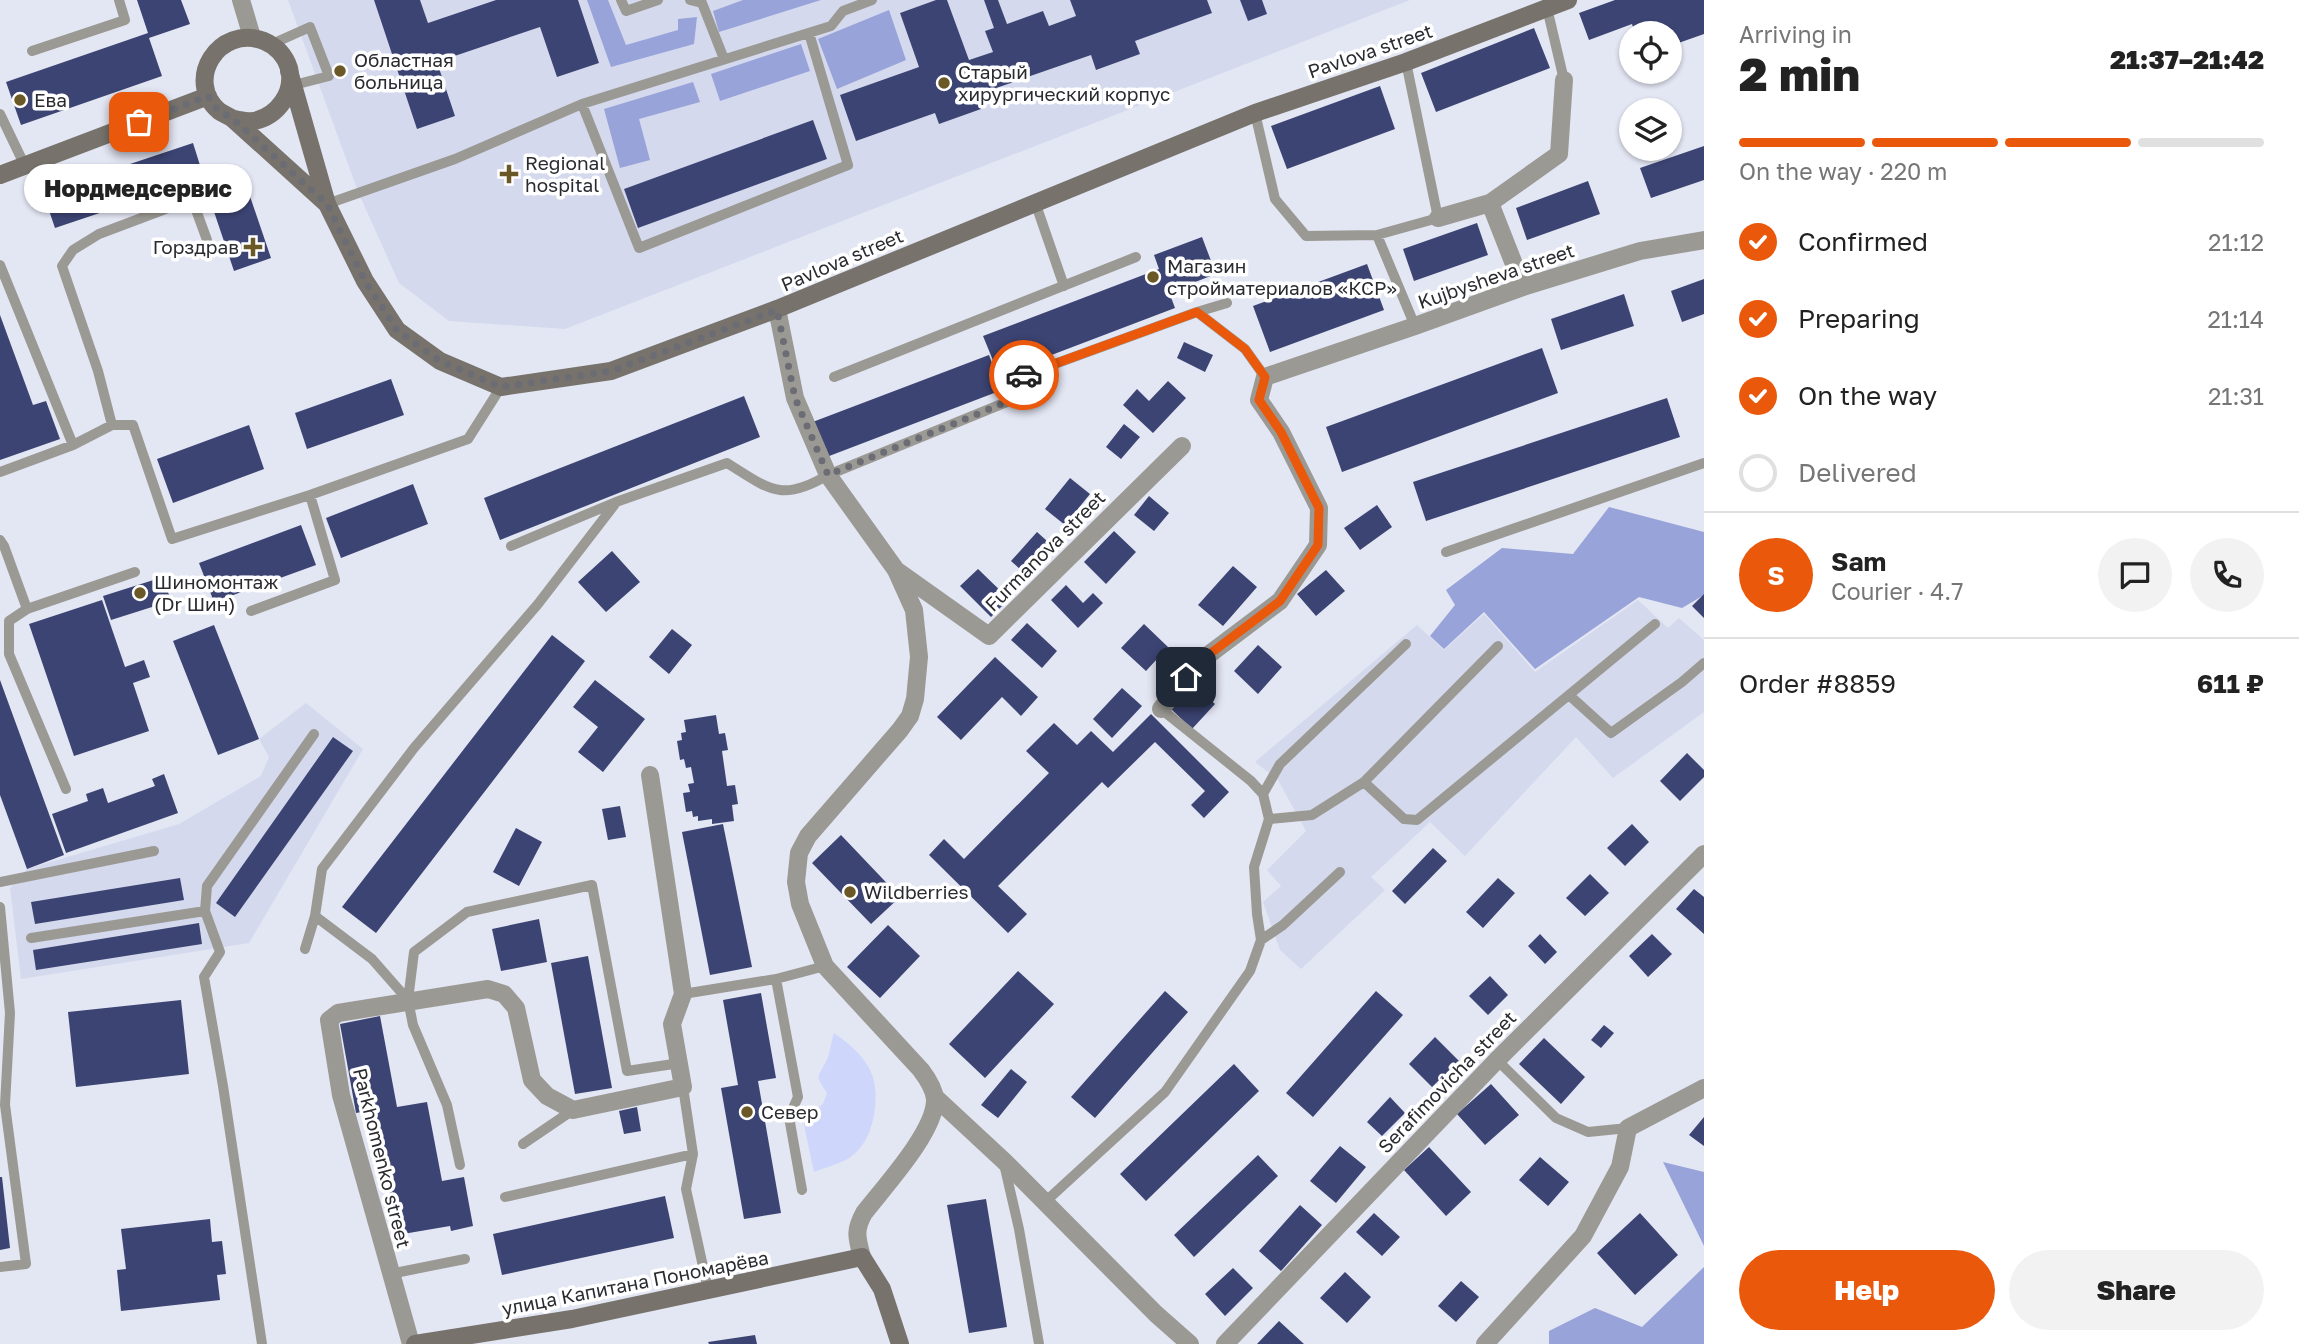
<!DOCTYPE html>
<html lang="en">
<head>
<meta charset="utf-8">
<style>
	:root { --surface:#fff; --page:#f2f2f2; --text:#222; --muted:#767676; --line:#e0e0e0; --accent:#ea580c }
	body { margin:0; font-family:"Golos Text",sans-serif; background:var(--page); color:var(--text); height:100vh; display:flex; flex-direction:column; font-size:26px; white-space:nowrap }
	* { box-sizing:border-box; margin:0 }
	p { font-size:23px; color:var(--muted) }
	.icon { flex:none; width:38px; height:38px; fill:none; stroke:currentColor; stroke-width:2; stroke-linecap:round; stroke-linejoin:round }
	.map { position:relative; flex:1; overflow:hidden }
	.side { display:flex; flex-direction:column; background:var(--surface); width:595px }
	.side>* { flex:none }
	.tools { position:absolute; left:1619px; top:21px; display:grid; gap:14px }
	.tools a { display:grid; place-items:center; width:63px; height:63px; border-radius:50%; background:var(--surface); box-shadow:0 2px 5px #0004; font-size:35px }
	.pin { position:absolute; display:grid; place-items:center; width:60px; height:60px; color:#fff; margin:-30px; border-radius:14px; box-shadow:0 4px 10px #0006 }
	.courier { position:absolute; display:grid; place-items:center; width:70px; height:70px; margin:-35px; border:5px solid #ea580c; border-radius:50%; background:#fff; color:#222; box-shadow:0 2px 9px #0007 }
	.bubble { position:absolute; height:49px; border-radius:24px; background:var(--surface); box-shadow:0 2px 5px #0004; font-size:23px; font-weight:800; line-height:49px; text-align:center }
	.summary em { font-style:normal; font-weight:800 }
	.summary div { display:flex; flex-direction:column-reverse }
	.summary { display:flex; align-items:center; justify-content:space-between; height:119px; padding:0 35px }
	h1 { font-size:46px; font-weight:800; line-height:52px }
	.bar { display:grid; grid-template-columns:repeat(4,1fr); gap:10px 7px; align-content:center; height:84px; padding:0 35px }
	.bar i { height:9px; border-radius:5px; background:var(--line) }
	.bar .current { background:var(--accent) }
	.bar p { grid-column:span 4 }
	.line { display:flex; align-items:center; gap:18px; padding:0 35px; border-top:2px solid var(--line) }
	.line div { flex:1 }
	.round { display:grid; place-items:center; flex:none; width:74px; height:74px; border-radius:37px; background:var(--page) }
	ol { padding:0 35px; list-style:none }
	li { display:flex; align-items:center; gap:21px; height:77px }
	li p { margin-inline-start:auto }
	li .icon { padding:7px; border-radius:50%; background:var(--accent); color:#fff; stroke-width:4 }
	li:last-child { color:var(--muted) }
	li i { width:38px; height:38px; border:4px solid var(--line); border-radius:50% }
	.button { display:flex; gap:14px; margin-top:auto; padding:14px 35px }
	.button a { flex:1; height:80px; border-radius:42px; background:var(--accent); color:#fff; font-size:28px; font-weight:800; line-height:80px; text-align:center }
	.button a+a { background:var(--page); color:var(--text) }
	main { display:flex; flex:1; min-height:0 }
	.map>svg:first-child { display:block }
	.built { fill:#d4d9ed; fill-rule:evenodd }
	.green { fill:#ced6fb }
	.forest { fill:#98a3d9 }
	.building { fill:#3c4473 }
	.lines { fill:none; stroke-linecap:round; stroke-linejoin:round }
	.lane { stroke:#9b9993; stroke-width:10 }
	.street { stroke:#9b9993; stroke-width:18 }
	.secondary { stroke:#77736c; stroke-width:18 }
	.done { stroke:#6b6c74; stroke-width:7; stroke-dasharray:0 12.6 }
	.route { stroke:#ea580c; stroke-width:9 }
	.poi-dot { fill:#6b5827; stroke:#fff; stroke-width:2.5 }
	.labels { text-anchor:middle; stroke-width:7; stroke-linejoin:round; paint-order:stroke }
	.street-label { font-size:19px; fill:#2a2b30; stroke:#fff }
	.poi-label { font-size:19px; fill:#2a2b30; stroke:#fff; text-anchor:start }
</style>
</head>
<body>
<main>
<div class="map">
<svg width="1704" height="1344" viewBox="0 0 1704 1344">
	<rect width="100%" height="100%" fill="#e3e6f3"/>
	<path class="built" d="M288,0H374L418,128L455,116L437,62L540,27L557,77L599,63L578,0H936L900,13L919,67L840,96L857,141L935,113L981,109L976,95L1091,55L1097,70L1140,54L1135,41L1212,12L1207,0H1410L565,329L449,321L399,283L359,194ZM813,121L827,159L638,227L624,189Z
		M420,0H496L428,23Z
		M947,0H1070L1076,16L1049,26L1043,11L986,31L993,52L969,60Z
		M1638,600L1668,628L1679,618L1704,640V712L1613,778L1576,737L1465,856L1430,822L1371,877L1385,890L1301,969L1280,950L1263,902L1281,886L1267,870L1306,831L1278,780L1255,762L1417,625L1444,650L1484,614L1535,672Z
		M306,703L363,749L249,943L21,979L10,888L27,869L179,824L261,776L269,757L259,739Z"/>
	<path class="green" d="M834,1033C866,1056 881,1074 874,1115C871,1130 866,1144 854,1154C845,1163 826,1167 814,1172L803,1120L823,1104L827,1093C816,1075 816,1080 826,1062C830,1054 831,1042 834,1033Z"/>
	<path class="forest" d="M587,0H608L626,45L678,30V19L697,17L694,44L611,67Z
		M743,0H821L719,32L713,11Z
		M889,10L906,60L837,89L818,39Z
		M801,44L810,71L720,101L711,74Z
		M693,82L700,102L639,119L650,160L620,168L604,109Z
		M1609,507L1704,532V595L1682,608L1639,597L1535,669L1484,612L1444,649L1430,636L1455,605L1446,590L1502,548L1573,554Z
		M1663,1162L1704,1172V1246Z
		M1704,1267V1344H1549V1331L1595,1308L1642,1327Z"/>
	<path class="building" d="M137,0H181L190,24L149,38L162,76L21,125L6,82L148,33Z
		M374,0H420L428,23L496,0H578L599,63L557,77L540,27L437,62L455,116L417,129Z
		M936,0H947L969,60L993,52L985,31L994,28L984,0H998L1007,24L1043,11L1049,26L1076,16L1070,0H1207L1212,13L1135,41L1140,54L1096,70L1091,55L976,95L981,109L939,124L935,113L856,141L840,95L919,67L900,13Z
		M1240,0H1262L1267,14L1248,21Z
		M1615,0H1704V34L1670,46V33H1635L1632,24L1589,40L1579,13Z
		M1534,28L1550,68L1436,112L1421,73Z
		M1380,86L1395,129L1287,169L1271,126Z
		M813,120L827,159L638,228L624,189Z
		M193,143L204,178L55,228L43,193Z
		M1704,146V180L1651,198L1640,168Z
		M240,167L271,258L234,271L203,179Z
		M1588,181L1600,214L1527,240L1516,208Z
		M1477,223L1488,255L1414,281L1403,249Z
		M1202,237L1216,274L1169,292L1175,308L999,375L983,336L1159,269L1154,255Z
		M1367,264L1384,310L1270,352L1253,306Z
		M1704,279V314L1682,322L1671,291Z
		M1624,294L1634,326L1561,350L1551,319Z
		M0,315L33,405L46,401L60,439L0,460Z
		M1184,342L1213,355L1205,372L1177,358Z
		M1542,348L1558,393L1342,472L1326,427Z
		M989,355L1002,390L824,458L810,423Z
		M391,379L404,415L307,449L295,413Z
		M1168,381L1186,398L1153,433L1123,405L1137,389L1149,401Z
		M744,396L760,437L500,540L484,498Z
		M1667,398L1680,437L1426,521L1413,482Z
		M1124,424L1140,437L1121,459L1106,447Z
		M249,425L264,469L173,503L157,459Z
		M1070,478L1090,494L1065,525L1045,509Z
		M413,484L428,524L341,558L326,518Z
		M1149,496L1169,513L1154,531L1134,515Z
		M1377,505L1392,527L1360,550L1344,528Z
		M301,525L316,565L214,602L199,563Z
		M1114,531L1136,552L1106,584L1084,562Z
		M1037,532L1056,549L1030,578L1011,561Z
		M612,551L640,582L606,612L578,582Z
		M1233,566L1257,587L1223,626L1198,605Z
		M978,569L1009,599L991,617L960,586Z
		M1326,570L1345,591L1316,616L1297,594Z
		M163,577L171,601L111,620L103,596Z
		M1066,585L1083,603L1093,593L1103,603L1078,628L1051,600Z
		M1704,594V618L1692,606Z
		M102,600L125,667L144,660L150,677L133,683L149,731L74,756L29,624Z
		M1027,623L1057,651L1042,668L1011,640Z
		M1144,624L1168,647L1146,671L1121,648Z
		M214,625L259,739L218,755L173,641Z
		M672,629L692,645L669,674L649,657Z
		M552,635L585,661L376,933L342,907Z
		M1258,645L1282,667L1258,694L1234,671Z
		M995,657L1038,697L1021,716L1002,697L961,740L937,717Z
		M0,680L64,855L27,869L0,795Z
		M595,680L645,719L603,772L578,752L598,727L573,707Z
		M1193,683L1215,704L1192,729L1170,708Z
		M1122,688L1142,706L1112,738L1093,719Z
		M1151,714L1229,792L1204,818L1191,805L1205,791L1155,742L1108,788L1102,782L998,886L1027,914L1008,933L929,855L944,839L964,859L1049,773L1026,751L1054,723L1077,745L1091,731L1113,752Z
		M716,715L719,734L725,733L728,750L722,751L727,786L735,785L738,804L732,805L734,821L712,824V819L698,821V816L693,817L692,811L686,812L683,793L690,792L688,784L694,783L691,767L686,768L684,759L680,760L677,741L682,740L681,733L686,732L684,720Z
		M333,737L353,751L235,917L216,903Z
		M1687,753L1704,770V777L1680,801L1660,781Z
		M164,774L178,813L66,853L52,814L88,801L86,794L103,788L108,803L155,786L152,779Z
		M620,806L626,837L608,840L602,809Z
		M723,824L752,967L710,975L682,832Z
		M1632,824L1649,842L1625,866L1607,848Z
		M516,828L542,842L519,886L493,872Z
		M841,835L900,897L871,924L812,863Z
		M1433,848L1447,861L1405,904L1392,891Z
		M1590,874L1609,893L1585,916L1566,898Z
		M180,878L184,900L35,924L31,902Z
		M1498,878L1515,893L1483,928L1466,912Z
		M1694,889L1704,897V934L1676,909Z
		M539,919L547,962L501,971L492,929Z
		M199,923L202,944L36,970L33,950Z
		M888,925L920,956L880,998L847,967Z
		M1540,934L1557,952L1545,964L1528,946Z
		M1652,934L1672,954L1648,977L1629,956Z
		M588,956L612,1088L575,1094L551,963Z
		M1018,971L1054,1004L985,1078L949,1044Z
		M1490,976L1508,995L1488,1015L1469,996Z
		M1165,991L1188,1012L1095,1118L1071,1097Z
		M1376,991L1403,1015L1313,1117L1286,1093Z
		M761,993L776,1078L758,1081L781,1213L744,1219L721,1088L738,1085L723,1000Z
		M181,1000L189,1074L76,1087L68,1012Z
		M380,1016L397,1107L427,1102L442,1181L464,1177L473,1226L451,1231L450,1226L397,1235L386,1174L379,1175L367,1111L356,1113L340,1024Z
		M1604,1025L1614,1033L1601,1048L1591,1040Z
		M1435,1037L1459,1061L1432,1087L1409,1064Z
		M1544,1038L1585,1077L1561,1104L1519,1064Z
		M1234,1064L1259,1091L1146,1201L1120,1174Z
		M1011,1069L1027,1082L998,1118L981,1105Z
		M1491,1084L1519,1115L1485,1145L1457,1114Z
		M1390,1097L1405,1113L1382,1136L1367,1122Z
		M637,1107L641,1131L624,1134L619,1111Z
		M1704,1117V1146L1689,1135Z
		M1340,1146L1366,1167L1336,1203L1310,1181Z
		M1429,1147L1471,1192L1446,1216L1404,1170Z
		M1258,1155L1278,1176L1194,1257L1174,1235Z
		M1540,1157L1569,1182L1548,1206L1519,1180Z
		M0,1177H2L10,1248L0,1250Z
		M665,1196L674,1238L502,1275L493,1234Z
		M986,1199L1007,1327L969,1333L947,1205Z
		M1300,1205L1322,1225L1281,1271L1259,1251Z
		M1374,1213L1400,1237L1382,1256L1356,1232Z
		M1640,1213L1678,1255L1635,1295L1597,1253Z
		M210,1219L212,1242L222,1241L226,1274L217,1275L220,1300L121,1311L117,1270L126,1269L121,1229Z
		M1233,1268L1253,1288L1225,1316L1205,1294Z
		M1345,1272L1371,1297L1347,1323L1320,1298Z
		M1461,1281L1479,1297L1456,1322L1438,1306Z
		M1279,1321L1304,1344H1257Z
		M755,1335L757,1344H709L708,1342Z"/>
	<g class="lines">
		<path class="lane" d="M621,0L626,11L658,0
			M690,0L702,3L724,59
			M1547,8L1564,80
			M272,44L310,27L329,76L294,85
			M32,51L125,20L119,0
			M582,104L639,248L848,165L809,33
			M1255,113L1275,199L1306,236L1377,235L1415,326
			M0,114L25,166
			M1035,202L1064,286
			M327,204L455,159L582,104L831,26L843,11L872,0
			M1377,235L1438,218L1406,62
			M0,265L73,445
			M1197,312L1245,349L1265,377
			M834,377L1136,257
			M112,425L98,371L62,266L73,250L99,234L192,199L207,240
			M0,472L73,445L112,425H133L172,539L310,495L468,439L501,387
			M0,540L4,546L27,609L135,572
			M511,546L616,502L727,463C769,489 781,503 828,475L1014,399L1008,381L1197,312L1227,303
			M1446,552L1704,463
			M27,609L9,621V654L66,789
			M251,611L335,580L310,495
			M1569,695L1611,733L1682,682L1704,663
			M1364,782L1404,819L1417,820L1655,624
			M1263,794L1280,764L1406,644
			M1269,819L1312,815L1364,782L1498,646
			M0,882L154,851
			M0,907L10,1013L5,1105L26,1264L0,1267
			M205,911L220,952L204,977L223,1086L262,1344
			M31,938L205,911L207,886L314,734
			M1261,940L1283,925L1340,872
			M305,949L315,916
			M776,979L798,1097L789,1117L802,1190
			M683,994L776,979L825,966
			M408,1000L372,959L315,916L322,869L414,748L538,604L615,504
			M1497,1060L1556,1118L1588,1132L1628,1128
			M683,1087L693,1154L686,1189L708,1289
			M523,1144L573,1110
			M1004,1164L1019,1229L1039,1344
			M460,1165L447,1105L413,1025L408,1000L414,952L467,912L592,885L627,1071L680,1063
			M505,1197L693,1154
			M1045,1202L1165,1092L1250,971L1261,940L1257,914L1254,867L1269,819L1263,794L1251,781L1161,709
			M390,1274L465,1259"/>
		<path class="street" d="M241,0L252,37
			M1438,218L1490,203
			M1523,287L1490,203L1559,154L1564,80
			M777,309L795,398L828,475L896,570L914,610L919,657L915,699L910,716L900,730L808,836L799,853L796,882L800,904L825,966L921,1070C927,1078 934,1088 935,1099C936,1131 884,1187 864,1213C854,1231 857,1238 862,1257
			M896,570L989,636L1182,446
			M1161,709L1199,662L1280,601L1318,545L1319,508L1281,432L1259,400L1265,377L1415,326L1523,287L1640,251L1704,240
			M935,1097L1004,1161L1156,1314L1190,1344
			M411,1344L341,1095L329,1020L338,1013L488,989L504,994L516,1008L532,1080L547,1096L573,1110L683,1087L672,1024L683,994L650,775
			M1225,1344L1497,1060L1704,854
			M1485,1344L1583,1236L1620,1167L1628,1128L1704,1088"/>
		<path class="secondary" d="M289,71L327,204L365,281L397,330L440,361L501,387L611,371L777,309L1255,113L1406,62L1568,0
			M233,119C240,120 248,122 254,121C278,116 295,92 289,68C285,56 276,46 264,41C218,24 184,81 219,111C223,114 229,116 233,119L327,204
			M0,175L208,96
			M415,1344L572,1319L862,1257L882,1289L900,1344"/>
	</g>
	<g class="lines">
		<path class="done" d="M139,122L208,96L218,110L233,119L327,204L365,281L397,330L440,361L501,387L611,371L777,310L795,398L828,475L1014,399L1008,381L1024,375"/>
		<path class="route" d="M1024,375L1197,312L1245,349L1265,377L1259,400L1281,432L1319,508L1318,545L1280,601L1199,662L1186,677"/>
	</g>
	<g class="poi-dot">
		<circle cx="340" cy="71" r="7"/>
		<circle cx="944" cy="83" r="7"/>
		<circle cx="20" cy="100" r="7"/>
		<path d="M505.5 163.5h7v7h7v7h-7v7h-7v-7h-7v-7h7z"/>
		<path d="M249.5 236.5h7v7h7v7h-7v7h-7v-7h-7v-7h7z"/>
		<circle cx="1153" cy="277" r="7"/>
		<circle cx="140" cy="593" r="7"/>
		<circle cx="850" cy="892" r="7"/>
		<circle cx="747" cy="1112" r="7"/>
	</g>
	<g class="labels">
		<g class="street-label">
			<text transform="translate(1370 51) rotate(-19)" y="7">Pavlova street</text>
			<text transform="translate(842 260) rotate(-23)" y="7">Pavlova street</text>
			<text transform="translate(1496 276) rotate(-19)" y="7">Kujbysheva street</text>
			<text transform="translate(1045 551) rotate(-45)" y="7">Furmanova street</text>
			<text transform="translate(1447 1082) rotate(-46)" y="7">Serafimovicha street</text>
			<text transform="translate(382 1158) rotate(76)" y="7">Parkhomenko street</text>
			<text transform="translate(635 1283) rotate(-11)" y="7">улица Капитана Пономарёва</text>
		</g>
		<g class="poi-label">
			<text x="354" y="67">Областная<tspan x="354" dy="22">больница</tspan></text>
			<text x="958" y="79">Старый<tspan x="958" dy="22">хирургический корпус</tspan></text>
			<text x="34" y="107">Ева</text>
			<text x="525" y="170">Regional<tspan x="525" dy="22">hospital</tspan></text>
			<text x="239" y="254" text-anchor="end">Горздрав</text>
			<text x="1167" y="273">Магазин<tspan x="1167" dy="22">стройматериалов «КСР»</tspan></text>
			<text x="154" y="589">Шиномонтаж<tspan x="154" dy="22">(Dr Шин)</tspan></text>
			<text x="864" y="899">Wildberries</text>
			<text x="761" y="1119">Север</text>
		</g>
	</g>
</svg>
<div class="tools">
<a><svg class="icon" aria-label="locate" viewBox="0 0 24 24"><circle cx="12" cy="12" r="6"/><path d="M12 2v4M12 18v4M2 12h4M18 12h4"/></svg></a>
<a><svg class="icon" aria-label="layers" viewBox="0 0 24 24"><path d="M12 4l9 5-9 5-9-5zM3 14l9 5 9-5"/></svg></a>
</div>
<div class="pin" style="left:139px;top:122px;background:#ea580c"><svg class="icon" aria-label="bag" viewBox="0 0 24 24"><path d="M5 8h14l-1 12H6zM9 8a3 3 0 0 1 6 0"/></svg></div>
<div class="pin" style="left:1186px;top:677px;background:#1f2937"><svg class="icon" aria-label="home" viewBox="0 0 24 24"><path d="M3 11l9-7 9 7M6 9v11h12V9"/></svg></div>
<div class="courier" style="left:1024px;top:375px"><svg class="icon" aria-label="car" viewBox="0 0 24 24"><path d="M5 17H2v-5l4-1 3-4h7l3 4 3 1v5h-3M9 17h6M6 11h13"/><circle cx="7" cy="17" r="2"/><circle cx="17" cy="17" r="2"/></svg></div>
<div class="bubble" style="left:24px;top:164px;width:228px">Нордмедсервис</div>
</div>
<section class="side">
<div class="summary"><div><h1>2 min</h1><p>Arriving in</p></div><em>21:37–21:42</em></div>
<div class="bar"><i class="current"></i><i class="current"></i><i class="current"></i><i></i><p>On the way · 220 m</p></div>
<ol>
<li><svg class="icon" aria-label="check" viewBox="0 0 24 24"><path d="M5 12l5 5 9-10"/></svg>Confirmed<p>21:12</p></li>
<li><svg class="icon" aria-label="check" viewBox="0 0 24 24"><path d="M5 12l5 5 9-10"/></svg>Preparing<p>21:14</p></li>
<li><svg class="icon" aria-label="check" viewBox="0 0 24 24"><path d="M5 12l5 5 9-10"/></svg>On the way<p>21:31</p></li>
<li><i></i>Delivered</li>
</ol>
<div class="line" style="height:126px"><b class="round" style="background:var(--accent);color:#fff">S</b><div><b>Sam</b><p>Courier · 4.7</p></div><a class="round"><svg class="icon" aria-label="chat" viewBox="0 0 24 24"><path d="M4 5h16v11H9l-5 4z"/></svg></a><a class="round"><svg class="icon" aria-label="phone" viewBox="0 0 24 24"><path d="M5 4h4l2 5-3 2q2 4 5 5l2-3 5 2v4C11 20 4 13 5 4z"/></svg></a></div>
<div class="line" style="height:91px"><div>Order #8859</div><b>611 ₽</b></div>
<div class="button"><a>Help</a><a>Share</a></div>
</section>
</main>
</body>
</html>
